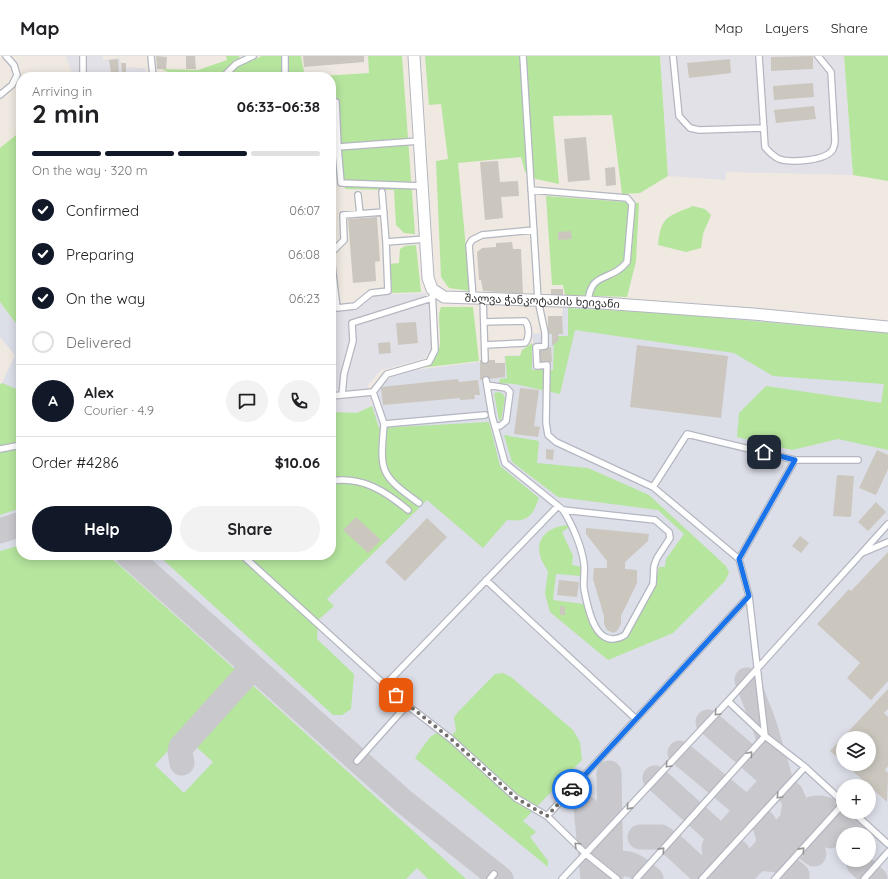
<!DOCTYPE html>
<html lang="en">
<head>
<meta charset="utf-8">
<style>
	:root { --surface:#fff; --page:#f2f2f2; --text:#202124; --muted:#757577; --line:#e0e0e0; --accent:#111827 }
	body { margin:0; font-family:Quicksand,"Noto Sans Georgian",sans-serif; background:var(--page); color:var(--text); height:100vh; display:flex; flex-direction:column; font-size:15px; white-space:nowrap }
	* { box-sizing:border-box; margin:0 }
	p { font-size:13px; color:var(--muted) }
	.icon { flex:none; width:22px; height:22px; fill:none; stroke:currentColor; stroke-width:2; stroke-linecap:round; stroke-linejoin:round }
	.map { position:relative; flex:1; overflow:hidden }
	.details { position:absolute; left:16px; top:16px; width:320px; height:488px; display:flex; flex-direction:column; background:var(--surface); border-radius:16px; box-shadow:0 2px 10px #0003 }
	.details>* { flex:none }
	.tools { position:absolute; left:836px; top:675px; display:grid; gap:8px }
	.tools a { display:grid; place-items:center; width:40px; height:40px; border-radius:50%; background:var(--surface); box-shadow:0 2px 10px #0003; font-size:20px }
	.pin { position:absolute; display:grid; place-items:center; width:34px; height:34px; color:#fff; margin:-17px; border-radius:8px; box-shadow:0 2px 6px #0006 }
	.courier { position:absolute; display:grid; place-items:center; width:40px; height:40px; margin:-20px; border:3px solid #1a73e8; border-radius:50%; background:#fff; color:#222; box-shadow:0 1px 5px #0007 }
	.summary em { font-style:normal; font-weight:700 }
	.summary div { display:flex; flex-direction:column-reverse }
	.summary { display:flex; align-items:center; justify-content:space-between; height:68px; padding:0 16px }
	h1 { font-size:26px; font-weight:700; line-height:30px }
	.bar { display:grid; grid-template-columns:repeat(4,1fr); gap:6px 4px; align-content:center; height:48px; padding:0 16px }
	.bar i { height:5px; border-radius:3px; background:var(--line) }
	.bar .current { background:var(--accent) }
	.bar p { grid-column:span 4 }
	.line { display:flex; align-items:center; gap:10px; padding:0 16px; border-top:1px solid var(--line) }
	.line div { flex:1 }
	.round { display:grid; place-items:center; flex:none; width:42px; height:42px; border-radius:21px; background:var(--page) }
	ol { padding:0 16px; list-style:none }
	li { display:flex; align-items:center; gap:12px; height:44px }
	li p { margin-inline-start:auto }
	li .icon { padding:4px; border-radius:50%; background:var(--accent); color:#fff; stroke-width:4 }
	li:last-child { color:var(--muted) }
	li i { width:22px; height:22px; border:2px solid var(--line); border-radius:50% }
	.action { display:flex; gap:8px; margin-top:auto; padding:8px 16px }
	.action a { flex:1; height:46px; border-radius:24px; background:var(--accent); color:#fff; font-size:16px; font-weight:700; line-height:46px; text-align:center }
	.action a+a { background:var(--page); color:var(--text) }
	header { display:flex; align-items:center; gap:24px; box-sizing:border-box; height:56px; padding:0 20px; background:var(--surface); border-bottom:1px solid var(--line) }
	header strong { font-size:19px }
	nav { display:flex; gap:22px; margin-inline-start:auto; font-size:14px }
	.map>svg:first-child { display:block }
	.industrial { fill:#e3e1e8 }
	.airport { fill:#dcdee8; fill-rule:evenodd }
	.green { fill:#b6e59e }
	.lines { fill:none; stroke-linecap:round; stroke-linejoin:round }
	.taxiway { stroke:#c9c8cc; stroke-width:25 }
	.building { fill:#cbc7bf }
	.lane-casing { stroke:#b4b7c1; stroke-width:8 }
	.street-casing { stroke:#b4b7c1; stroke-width:13 }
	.lane { stroke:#fff; stroke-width:5.5 }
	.street { stroke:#fff; stroke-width:11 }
	.oneway { stroke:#969696 }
	.done { stroke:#726f6d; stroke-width:4; stroke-dasharray:0 7.2 }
	.route { stroke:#1a73e8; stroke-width:5 }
	.labels { text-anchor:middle; stroke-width:3.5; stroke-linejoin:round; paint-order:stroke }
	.street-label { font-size:11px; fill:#2e2e2e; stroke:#fff }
</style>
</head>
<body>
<header>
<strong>Map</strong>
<nav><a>Map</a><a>Layers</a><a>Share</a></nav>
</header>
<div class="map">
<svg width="888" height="823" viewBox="0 0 888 823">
	<rect width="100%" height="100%" fill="#efe9e1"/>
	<path class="industrial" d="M66,0H103V4L120,2L121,11L145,12L147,21H73Z
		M660,0H844L853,119L726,116V124L668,120Z
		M426,237L430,251L432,293L423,303L381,314L368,329L372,350L357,357L331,356V255L355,252L373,239Z"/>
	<path class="airport" d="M0,246L21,274V499H331V356L357,357L372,350L377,333L394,319L407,315L495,304V307H505L504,300L533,299V278L548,277V260H562L563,252L568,251L569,248L888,275V823H0V328L2,327L15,299L0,281ZM843,682H869V708H843ZM843,730H869V756H843ZM843,778H869V804H843Z"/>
	<path class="green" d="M226,0H239L240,3L219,21H178L162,13L198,14L227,4Z
		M262,0H284V21H227L238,10Z
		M287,0H301L305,21H289Z
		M368,0H402L415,178L404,177L396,169L394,134L345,133L336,38H331V21H308L369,17Z
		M425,0H660L668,120L640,137L622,138L612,59L553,60L559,128L536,123L525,116L521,101L458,107L470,235L449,232L441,221L436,105L448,103L441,48L429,49Z
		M844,0H888V125L853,119Z
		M21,75V274L0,246V92Z
		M546,140L639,147L636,205L627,241L565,239L563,229H552Z
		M693,150L705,153L711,159L703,178L701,192L686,196L658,189C661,159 668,161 693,150Z
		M416,189L421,236L392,237L390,208L399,207L400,193L405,190Z
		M441,251H473L479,305L411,313L395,317L380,329C382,326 383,323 386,321C397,312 425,315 435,302C446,287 435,264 441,251Z
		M568,252L665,257L888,277V394L838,383L792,394L737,381L739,357L766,330L881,347L884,328L773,320L734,297L575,274L560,338L515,328L499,327L500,323L507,322L505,300H520L522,294L532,287V314H553L554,280H568Z
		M2,327L21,335V452L0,459V328Z
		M499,336L503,338L505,342L501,364H499L494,337Z
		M372,350L379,372L489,366L500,410L539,442C532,461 528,466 507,464L483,492L427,444L327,543L334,550L318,564L317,583L354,618L351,653L342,659H333L158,499H331V356L357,357Z
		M504,379L539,385L537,407L588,412L649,439L726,510L729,517L725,525L673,577L608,604L550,556L545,538L548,515C531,492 539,472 568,469V472L562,476L573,500L572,509L582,511L581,520L556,518L553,544L583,548L586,552L593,574L600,582L614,585L625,579L654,532L659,511H665L666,503L684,478L658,454L558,441L512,406Z
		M21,489V499H108L239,617L155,709L184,737L213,706L193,688L249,626L466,823H428L417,812L406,823H0V495Z
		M503,617L511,621L573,674L580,686L582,704L523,765L536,776L530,781L548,805V811L415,702L430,681L438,676L449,681L456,675L454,661L458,656L495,618Z"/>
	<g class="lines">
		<path class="taxiway" d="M0,475L21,468
			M128,499L403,745L501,823
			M708,666L791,738L795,747L792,765
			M680,697L764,767L769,783L767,792
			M182,707L180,696L181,691L247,618L246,604
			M609,717L611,823
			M655,722L737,796C743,806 742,812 738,823
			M586,752L593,823
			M792,765L811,766L830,780
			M640,781H661L669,786L709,823
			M772,787C790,781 800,786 814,798
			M758,802L779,804L797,819
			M614,808C631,805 639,812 651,823
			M859,808L875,823
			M718,823L714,791L779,719L764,668L747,624
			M738,823L792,765C817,742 831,753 853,771V778"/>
	</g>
	<path class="building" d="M156,0L167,1L166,13H157Z
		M186,0H195L196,13H186Z
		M303,0H364V6L304,11Z
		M813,0V13L771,15V1Z
		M118,3L119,16L111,17L109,4Z
		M730,3L731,17L689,22L687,7Z
		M121,7H126V16L122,17Z
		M813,27L814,41L774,44L773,30Z
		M814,50L816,63L776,67L774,54Z
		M586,81L590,124L568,126L564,83Z
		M498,105L500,126L518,125L519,140L501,141L503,162L485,164L480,106Z
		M615,111L616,129L606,130L605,112Z
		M377,161L380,205L375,206L376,225L353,227L348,163Z
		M571,175L572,183L558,184V176Z
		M512,186L513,193H521L523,238L483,235L481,224H479L477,196L482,192L496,191V187Z
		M551,233H563V239H551Z
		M548,260H562L563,278H558L559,284L552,290V278H548Z
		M416,266L418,287L398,289L396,267Z
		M390,286L391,297L379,298L378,287Z
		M637,289L728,300L721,362L630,351Z
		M551,291L552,306H540L539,292Z
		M331,298H335V309H331Z
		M480,304H495V307H505V321L480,324Z
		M458,323L459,326L478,324L480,339H474L475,343L460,344V342L383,349L381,331Z
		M520,332L539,334L534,370L540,371L538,381L514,378Z
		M546,393L554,394L553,404L546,403Z
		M877,394L888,399V413L876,439L859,432Z
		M837,419L854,420L851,461L833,460Z
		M876,446L886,456L868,475L858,466Z
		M356,461L381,484L368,497L343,474Z
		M427,462L447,481L405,525L385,506Z
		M586,472L649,478L648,485L625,506V513L637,514V527L621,560V568L617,575L613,577L607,574L604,568V560L593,523L594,512H607V505L586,478Z
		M800,480L809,487L801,497L792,490Z
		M888,496V625L871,644L847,622L860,607L817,568L849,533L851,535Z
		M559,524L579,526L577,541L557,539Z
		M560,550L565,551V559H560Z
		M888,633V653L884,657L888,661V710L885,714L888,717L887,746L845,708H869V699L871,697L869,695V682H855L848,676Z
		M845,678L849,682H843V706L830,695Z"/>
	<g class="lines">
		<g class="lane-casing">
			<path id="lane" d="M83,0V18
				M151,0L153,21
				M285,0V21
				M523,0L538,244L545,277V290L536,291L537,310L547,309L546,367L548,379L556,386L653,431L739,503L749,540L765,680L636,823
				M673,0L679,60L690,72L699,74L764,72
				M759,0L765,91C769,96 773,100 779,103C791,107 827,105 833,93C834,91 835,86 835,84L831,16L818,0
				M223,21L236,8L253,0
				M0,39L12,29L17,19L14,9L6,0
				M331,46H336L338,91
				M419,85L338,91L341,127L422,130
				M531,134L627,142L632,148L627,206C610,227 591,214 588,246
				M382,136L386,186
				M358,139L360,158
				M331,197L344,184L343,159L384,156
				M331,201L337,252L355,250L371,237L388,235L386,186L426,183
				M473,242L469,189L472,184L482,179L534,174
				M483,242L485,304
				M484,266L525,265C529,270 530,282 525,287L485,289
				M486,324L492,360L505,407L563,454L655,464L669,476L670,482L657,502L654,510L653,528L625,579C596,596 588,554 584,533C583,525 585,516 584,508C582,491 572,468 563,454
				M487,329L506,332L510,336L506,365L500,370H495
				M373,336L384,368L485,359
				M342,339L344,318L353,285L352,267L432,242
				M331,340L373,336L387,318L429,306L435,294L432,233
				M384,368C380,416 379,418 419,447
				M0,393L21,389
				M795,404H858
				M331,425C362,420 385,435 408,454
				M653,431L687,378L795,404L739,503
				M862,497L888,486
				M242,499L407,649L451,683L516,742L547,760
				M486,524L636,663
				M385,629L558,450
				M728,645L888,468
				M357,705L407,649
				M853,756L888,788
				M490,823L494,818
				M562,823L728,645L765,680L805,711L843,746
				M617,823L586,798L547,760L749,540
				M702,823L805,711
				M775,823L843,748
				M864,823L888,796"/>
		</g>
		<g class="street-casing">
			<g id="street">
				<path id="s1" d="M414,0L428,222L432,233L444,241L588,246L753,258L888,271"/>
			</g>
		</g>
		<use href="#lane" class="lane"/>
		<use href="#street" class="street"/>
	</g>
	<defs><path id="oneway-chevron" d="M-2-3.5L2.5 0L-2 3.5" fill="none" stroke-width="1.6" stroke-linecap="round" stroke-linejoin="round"/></defs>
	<g class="oneway">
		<use href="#oneway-chevron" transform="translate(717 657) rotate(133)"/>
		<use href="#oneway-chevron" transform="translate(750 698) rotate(-49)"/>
		<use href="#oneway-chevron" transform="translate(668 709) rotate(133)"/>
		<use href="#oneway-chevron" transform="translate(779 740) rotate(133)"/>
		<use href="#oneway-chevron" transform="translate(629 751) rotate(132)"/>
		<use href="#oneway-chevron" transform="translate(577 789) rotate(-136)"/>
		<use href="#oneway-chevron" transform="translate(662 794) rotate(-48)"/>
		<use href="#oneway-chevron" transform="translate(802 794) rotate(-48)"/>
	</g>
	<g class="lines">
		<path class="done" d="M396,639L451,683L516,742L547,760L572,733"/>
		<path class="route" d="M572,733L749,540L739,503L795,404L764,396"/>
	</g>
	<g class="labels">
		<g class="street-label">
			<text dy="4" stroke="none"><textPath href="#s1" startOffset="347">შალვა ჭანკოტაძის ხეივანი</textPath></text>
		</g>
	</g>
</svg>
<div class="tools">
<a><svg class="icon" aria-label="layers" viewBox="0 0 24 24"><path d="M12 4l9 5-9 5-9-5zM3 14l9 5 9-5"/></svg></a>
<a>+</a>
<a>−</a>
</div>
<div class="pin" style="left:396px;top:639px;background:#ea580c"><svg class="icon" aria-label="bag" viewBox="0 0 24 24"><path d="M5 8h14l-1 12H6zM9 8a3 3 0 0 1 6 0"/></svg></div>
<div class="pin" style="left:764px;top:396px;background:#1f2937"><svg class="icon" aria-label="home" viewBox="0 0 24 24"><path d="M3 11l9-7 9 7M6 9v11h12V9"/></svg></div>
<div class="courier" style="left:572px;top:733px"><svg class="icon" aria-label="car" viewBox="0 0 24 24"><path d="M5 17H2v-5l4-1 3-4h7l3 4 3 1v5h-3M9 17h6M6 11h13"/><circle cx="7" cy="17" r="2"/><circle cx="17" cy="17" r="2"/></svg></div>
<section class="details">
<div class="summary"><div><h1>2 min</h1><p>Arriving in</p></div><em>06:33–06:38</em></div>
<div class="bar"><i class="current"></i><i class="current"></i><i class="current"></i><i></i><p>On the way · 320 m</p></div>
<ol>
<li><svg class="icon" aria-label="check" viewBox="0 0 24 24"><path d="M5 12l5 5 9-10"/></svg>Confirmed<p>06:07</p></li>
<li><svg class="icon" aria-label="check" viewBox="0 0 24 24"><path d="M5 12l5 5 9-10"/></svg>Preparing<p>06:08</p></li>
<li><svg class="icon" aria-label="check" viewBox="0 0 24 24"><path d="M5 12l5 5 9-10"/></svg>On the way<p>06:23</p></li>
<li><i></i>Delivered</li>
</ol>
<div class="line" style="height:72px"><b class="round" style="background:var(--accent);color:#fff">A</b><div><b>Alex</b><p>Courier · 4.9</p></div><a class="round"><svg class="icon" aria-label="chat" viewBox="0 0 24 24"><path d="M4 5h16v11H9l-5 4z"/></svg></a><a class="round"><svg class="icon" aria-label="phone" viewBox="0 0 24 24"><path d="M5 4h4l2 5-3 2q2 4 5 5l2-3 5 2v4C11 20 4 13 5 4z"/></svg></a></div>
<div class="line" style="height:52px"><div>Order #4286</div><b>$10.06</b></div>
<div class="action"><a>Help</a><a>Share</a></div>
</section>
</div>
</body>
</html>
